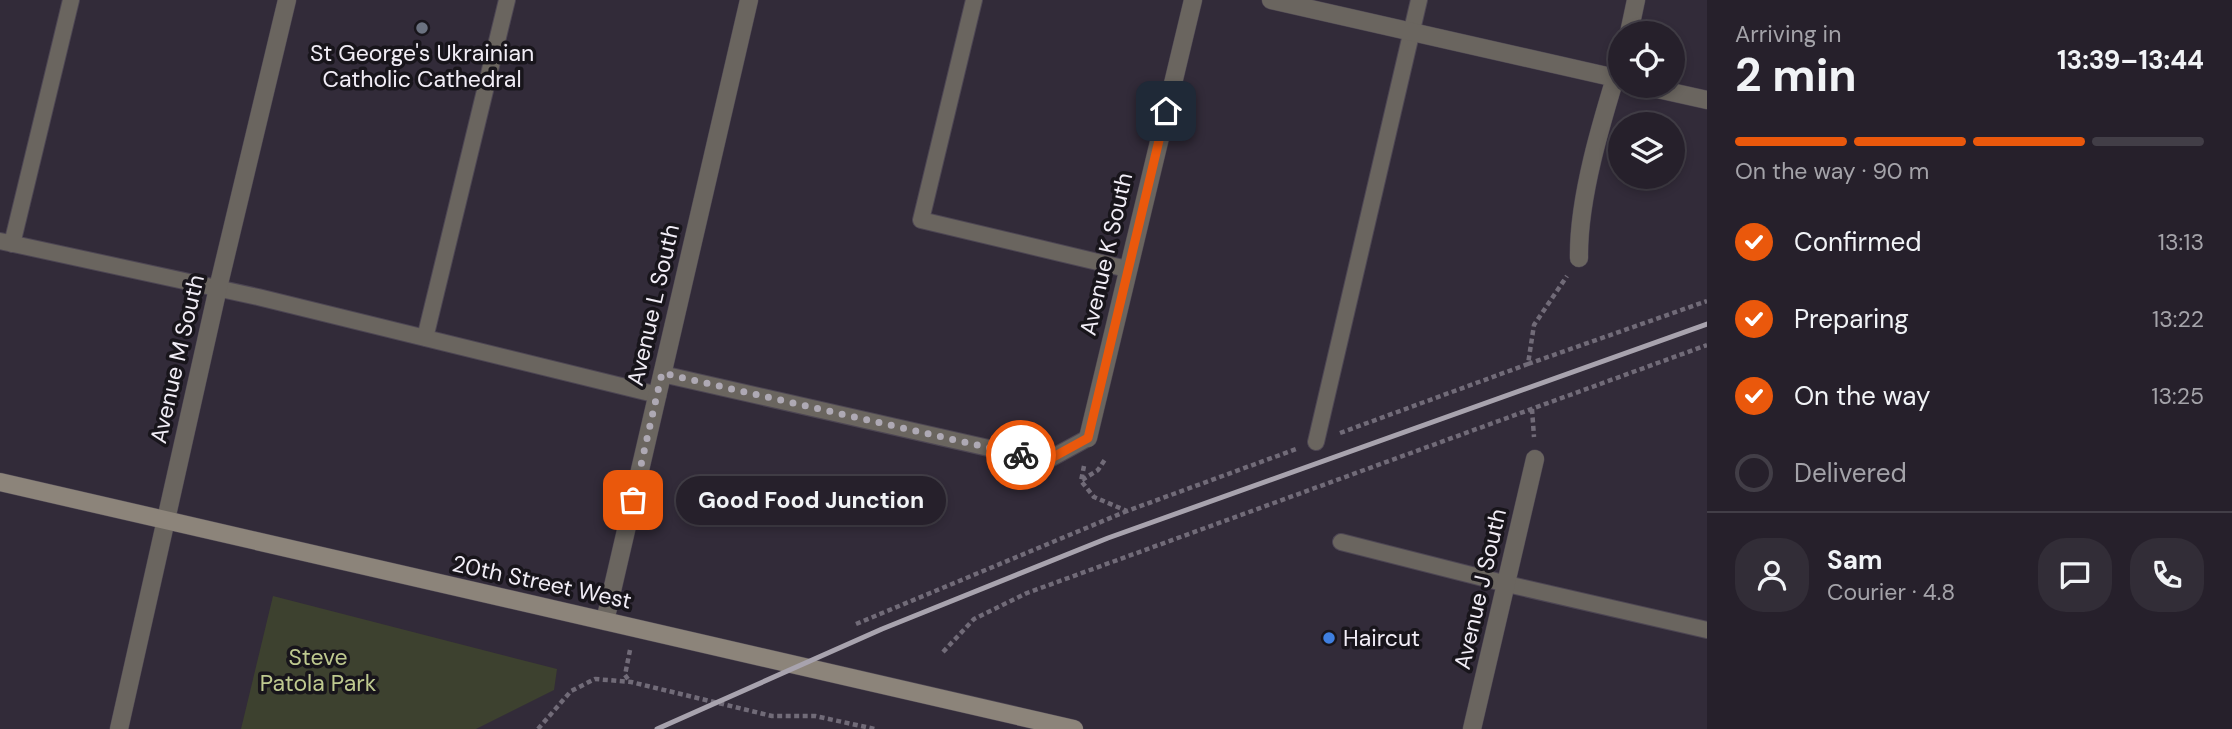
<!DOCTYPE html>
<html lang="en">
<head>
<meta charset="utf-8">
<style>
	:root { --surface:#26202b; --page:#322d37; --text:#f1f3f6; --muted:#a4a3a9; --line:#423e47; --accent:#ea580c }
	body { margin:0; font-family:"DM Sans",sans-serif; background:var(--page); color:var(--text); height:100vh; display:flex; flex-direction:column; font-size:26px; white-space:nowrap }
	* { box-sizing:border-box; margin:0 }
	p { font-size:23px; color:var(--muted) }
	.icon { flex:none; width:38px; height:38px; fill:none; stroke:currentColor; stroke-width:2; stroke-linecap:round; stroke-linejoin:round }
	.map { position:relative; flex:1; overflow:hidden }
	.panel { display:flex; flex-direction:column; background:var(--surface); width:525px }
	.panel>* { flex:none }
	.fabs { position:absolute; left:1608px; top:21px; display:grid; gap:14px }
	.fabs a { display:grid; place-items:center; width:77px; height:77px; border-radius:50%; background:var(--surface); box-shadow:0 4px 10px #0003,0 0 0 2px var(--line); font-size:35px }
	.pin { position:absolute; display:grid; place-items:center; width:60px; height:60px; color:#fff; margin:-30px; border-radius:14px; box-shadow:0 4px 10px #0006 }
	.courier { position:absolute; display:grid; place-items:center; width:70px; height:70px; margin:-35px; border:5px solid #ea580c; border-radius:50%; background:#fff; color:#222; box-shadow:0 2px 9px #0007 }
	.bubble { position:absolute; height:49px; border-radius:24px; background:var(--surface); box-shadow:0 4px 10px #0003,0 0 0 2px var(--line); font-size:23px; font-weight:700; line-height:49px; text-align:center }
	.head em { font-style:normal; font-weight:700 }
	.head div { display:flex; flex-direction:column-reverse }
	.head { display:flex; align-items:center; justify-content:space-between; height:119px; padding:0 28px }
	h1 { font-size:46px; font-weight:700; line-height:52px }
	.bar { display:grid; grid-template-columns:repeat(4,1fr); gap:10px 7px; align-content:center; height:84px; padding:0 28px }
	.bar i { height:9px; border-radius:5px; background:var(--line) }
	.bar .on { background:var(--accent) }
	.bar p { grid-column:span 4 }
	.line { display:flex; align-items:center; gap:18px; padding:0 28px; border-top:2px solid var(--line) }
	.line div { flex:1 }
	.round { display:grid; place-items:center; flex:none; width:74px; height:74px; border-radius:28px; background:var(--page) }
	ol { padding:0 28px; list-style:none }
	li { display:flex; align-items:center; gap:21px; height:77px }
	li p { margin-inline-start:auto }
	li .icon { padding:7px; border-radius:50%; background:var(--accent); color:#fff; stroke-width:4 }
	li:last-child { color:var(--muted) }
	li i { width:38px; height:38px; border:4px solid var(--line); border-radius:50% }
	main { display:flex; flex:1; min-height:0 }
	.map>svg:first-child { display:block }
	.green { fill:#3d412f }
	.lines { fill:none; stroke-linecap:round; stroke-linejoin:round }
	.lane-casing { stroke:#4d4653; stroke-width:18 }
	.street-casing { stroke:#4d4653; stroke-width:19 }
	.secondary-casing { stroke:#4d4653; stroke-width:19 }
	.path { stroke:#716b78; stroke-width:4.5; stroke-dasharray:5 3.5; stroke-linecap:butt }
	.lane { stroke:#6a655f; stroke-width:16 }
	.street { stroke:#6a655f; stroke-width:18 }
	.secondary { stroke:#8c847a; stroke-width:18 }
	.rail { stroke:#a8a3ae; stroke-width:5 }
	.done { stroke:#aea9b4; stroke-width:7; stroke-dasharray:0 12.6 }
	.route { stroke:#ea580c; stroke-width:9 }
	.worship-dot { fill:#6b7280; stroke:#18151b; stroke-width:2.5 }
	.shop-dot { fill:#3f7fe0; stroke:#18151b; stroke-width:2.5 }
	.labels { text-anchor:middle; stroke-width:7; stroke-linejoin:round; paint-order:stroke }
	.poi-label { font-size:23px; fill:#f1edf6; stroke:#18151b }
	.street-label { font-size:23px; fill:#f1edf6; stroke:#18151b }
	.park-label { font-size:23px; fill:#bec98f; stroke:#18151b }
</style>
</head>
<body>
<main>
<div class="map">
<svg width="1707" height="729" viewBox="0 0 1707 729">
	<rect width="100%" height="100%" fill="#322b39"/>
	<path class="green" d="M273,596L557,669L554,690L476,729H241Z"/>
	<g class="lines">
		<g class="lane-casing">
			<path id="lane" d="M974,0L921,220L1127,269
				M0,241L258,297L658,395
				M12,244L71,0
				M425,338L507,0
				M662,374L1046,461L1088,438
				M1316,442L1419,0
				M1341,542L1507,584L1707,630"/>
		</g>
		<g class="street-casing">
			<path id="street" d="M1271,0L1620,79
				M1629,33L1636,0
				M1644,86L1707,100
				M1579,258C1578,198 1602,120 1620,62
				M1088,438L1193,0
				M605,621L749,0
				M119,729L218,288L287,0
				M1472,729L1535,459"/>
		</g>
		<g class="secondary-casing">
			<path id="secondary" d="M0,482L1074,729"/>
		</g>
		<path class="path" d="M1528,364L1707,301
			M1532,409L1534,437
			M1340,433L1528,364L1534,325L1567,276
			M1084,466L1081,481L1094,497L1127,511L1299,448
			M1082,480L1098,470L1106,458
			M856,624L1127,511
			M630,650L625,675L630,682
			M943,652L974,619L1027,593L1707,345
			M538,729L571,691L595,679L631,682L772,716H815L875,729"/>
		<use href="#lane" class="lane"/>
		<use href="#street" class="street"/>
		<use href="#secondary" class="secondary"/>
		<path class="rail" d="M657,729L882,629L1108,538L1707,324"/>
	</g>
	<g class="lines">
		<path class="done" d="M633,500L662,373L1021,455"/>
		<path class="route" d="M1021,455L1046,461L1088,438L1166,111"/>
	</g>
	<circle class="worship-dot" cx="422" cy="28" r="7"/>
	<circle class="shop-dot" cx="1329" cy="638" r="7"/>
	<g class="labels">
		<g class="poi-label">
			<text x="422" y="61">St George's Ukrainian<tspan x="422" dy="26">Catholic Cathedral</tspan></text>
			<text x="1343" y="646" text-anchor="start">Haircut</text>
		</g>
		<g class="street-label">
			<text transform="translate(1106 254) rotate(-77)" y="8">Avenue K South</text>
			<text transform="translate(653 305) rotate(-77)" y="8">Avenue L South</text>
			<text transform="translate(177 359) rotate(-77)" y="8">Avenue M South</text>
			<text transform="translate(542 582) rotate(12)" y="8">20th Street West</text>
			<text transform="translate(1480 589) rotate(-77)" y="8">Avenue J South</text>
		</g>
		<g class="park-label">
			<text x="318" y="665">Steve<tspan x="318" dy="26">Patola Park</tspan></text>
		</g>
	</g>
</svg>
<div class="fabs">
<a><svg class="icon" aria-label="locate" viewBox="0 0 24 24"><circle cx="12" cy="12" r="6"/><path d="M12 2v4M12 18v4M2 12h4M18 12h4"/></svg></a>
<a><svg class="icon" aria-label="layers" viewBox="0 0 24 24"><path d="M12 4l9 5-9 5-9-5zM3 14l9 5 9-5"/></svg></a>
</div>
<div class="pin" style="left:633px;top:500px;background:#ea580c"><svg class="icon" aria-label="bag" viewBox="0 0 24 24"><path d="M5 8h14l-1 12H6zM9 8a3 3 0 0 1 6 0"/></svg></div>
<div class="pin" style="left:1166px;top:111px;background:#1f2937"><svg class="icon" aria-label="home" viewBox="0 0 24 24"><path d="M3 11l9-7 9 7M6 9v11h12V9"/></svg></div>
<div class="courier" style="left:1021px;top:455px"><svg class="icon" aria-label="bike" viewBox="0 0 24 24"><circle cx="6" cy="16" r="4"/><circle cx="18" cy="16" r="4"/><path d="M6 16l4-8h5l3 8M10 8l3 8H6M13 5h3"/></svg></div>
<div class="bubble" style="left:676px;top:476px;width:270px">Good Food Junction</div>
</div>
<section class="panel">
<div class="head"><div><h1>2 min</h1><p>Arriving in</p></div><em>13:39–13:44</em></div>
<div class="bar"><i class="on"></i><i class="on"></i><i class="on"></i><i></i><p>On the way · 90 m</p></div>
<ol>
<li><svg class="icon" aria-label="check" viewBox="0 0 24 24"><path d="M5 12l5 5 9-10"/></svg>Confirmed<p>13:13</p></li>
<li><svg class="icon" aria-label="check" viewBox="0 0 24 24"><path d="M5 12l5 5 9-10"/></svg>Preparing<p>13:22</p></li>
<li><svg class="icon" aria-label="check" viewBox="0 0 24 24"><path d="M5 12l5 5 9-10"/></svg>On the way<p>13:25</p></li>
<li><i></i>Delivered</li>
</ol>
<div class="line" style="height:126px"><a class="round"><svg class="icon" aria-label="person" viewBox="0 0 24 24"><circle cx="12" cy="8" r="4"/><path d="M4 21q1-7 8-7t8 7"/></svg></a><div><b>Sam</b><p>Courier · 4.8</p></div><a class="round"><svg class="icon" aria-label="chat" viewBox="0 0 24 24"><path d="M4 5h16v11H9l-5 4z"/></svg></a><a class="round"><svg class="icon" aria-label="phone" viewBox="0 0 24 24"><path d="M5 4h4l2 5-3 2q2 4 5 5l2-3 5 2v4C11 20 4 13 5 4z"/></svg></a></div>
</section>
</main>
</body>
</html>
